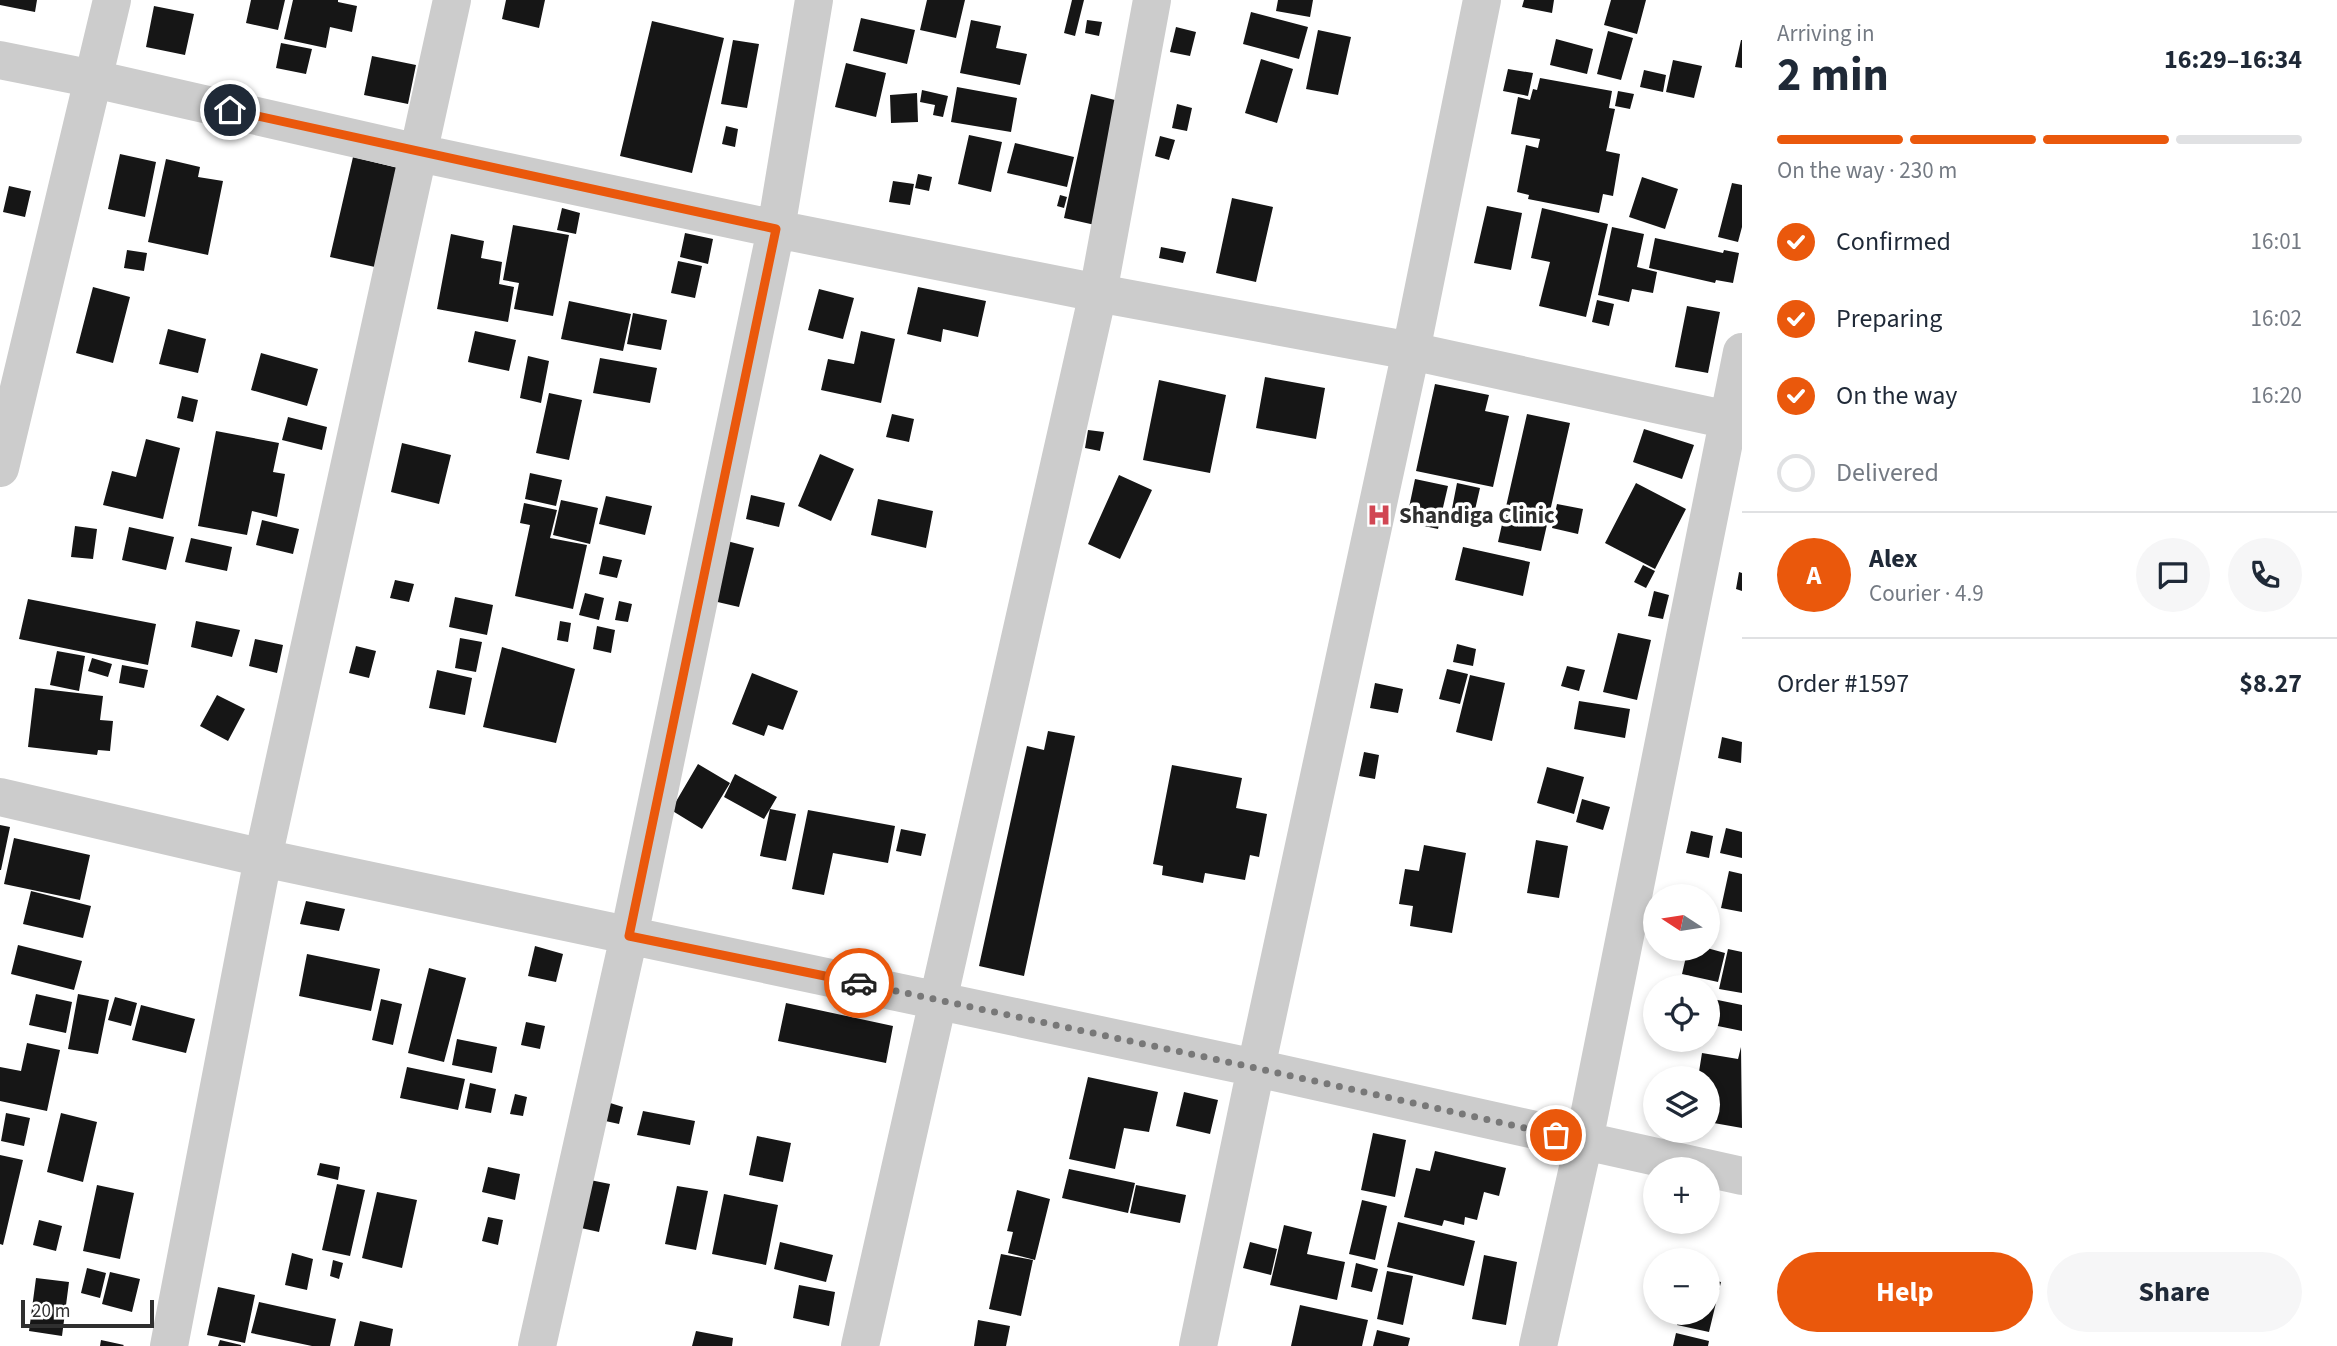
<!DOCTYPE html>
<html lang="en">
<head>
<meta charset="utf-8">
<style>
	:root { --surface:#fff; --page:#f6f6f7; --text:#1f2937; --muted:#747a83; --line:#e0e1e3; --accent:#ea580c }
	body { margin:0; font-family:"Source Sans 3",sans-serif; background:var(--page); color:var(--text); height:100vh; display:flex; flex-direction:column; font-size:26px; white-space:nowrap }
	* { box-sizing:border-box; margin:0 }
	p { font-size:23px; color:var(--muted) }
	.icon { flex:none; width:38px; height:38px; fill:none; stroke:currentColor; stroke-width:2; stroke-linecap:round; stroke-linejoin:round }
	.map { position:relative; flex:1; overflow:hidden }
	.side { display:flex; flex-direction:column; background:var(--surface); width:595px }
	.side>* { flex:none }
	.needle { width:46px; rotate:282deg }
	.tools { position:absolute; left:1643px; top:884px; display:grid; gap:14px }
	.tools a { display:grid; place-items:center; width:77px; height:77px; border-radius:50%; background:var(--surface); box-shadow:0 4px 10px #0003; font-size:35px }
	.scale { position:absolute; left:21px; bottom:18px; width:133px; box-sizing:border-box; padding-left:7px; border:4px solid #2f2f2f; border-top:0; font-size:19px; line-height:24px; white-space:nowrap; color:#2f2f2f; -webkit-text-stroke:5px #fff; paint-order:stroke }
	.pin { position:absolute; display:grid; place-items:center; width:60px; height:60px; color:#fff; margin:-30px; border:4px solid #fff; border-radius:50%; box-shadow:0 2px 7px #0007 }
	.courier { position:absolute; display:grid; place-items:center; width:70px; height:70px; margin:-35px; border:5px solid #ea580c; border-radius:50%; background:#fff; color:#222; box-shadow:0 2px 9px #0007 }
	.summary em { font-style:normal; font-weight:700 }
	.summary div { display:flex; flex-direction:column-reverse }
	.summary { display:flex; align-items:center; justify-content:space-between; height:119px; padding:0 35px }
	h1 { font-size:46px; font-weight:700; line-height:52px }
	.bar { display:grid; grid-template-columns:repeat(4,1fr); gap:10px 7px; align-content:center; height:84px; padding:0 35px }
	.bar i { height:9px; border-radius:5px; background:var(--line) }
	.bar .active { background:var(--accent) }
	.bar p { grid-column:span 4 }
	.line { display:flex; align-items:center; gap:18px; padding:0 35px; border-top:2px solid var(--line) }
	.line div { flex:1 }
	.round { display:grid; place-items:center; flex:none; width:74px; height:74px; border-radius:37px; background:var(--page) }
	ol { padding:0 35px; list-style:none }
	li { display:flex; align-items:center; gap:21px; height:77px }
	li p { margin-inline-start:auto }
	li .icon { padding:7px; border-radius:50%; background:var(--accent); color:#fff; stroke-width:4 }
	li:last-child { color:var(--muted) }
	li i { width:38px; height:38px; border:4px solid var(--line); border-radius:50% }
	.action { display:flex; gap:14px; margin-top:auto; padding:14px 35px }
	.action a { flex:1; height:80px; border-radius:42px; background:var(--accent); color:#fff; font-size:28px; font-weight:700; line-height:80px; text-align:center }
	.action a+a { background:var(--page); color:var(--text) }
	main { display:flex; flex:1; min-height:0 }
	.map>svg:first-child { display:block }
	.building { fill:#161616 }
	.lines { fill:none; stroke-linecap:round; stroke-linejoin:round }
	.street { stroke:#ccc; stroke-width:38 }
	.done { stroke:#787878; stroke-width:7; stroke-dasharray:0 12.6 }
	.route { stroke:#ea580c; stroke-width:9 }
	.labels { text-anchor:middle; stroke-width:7; stroke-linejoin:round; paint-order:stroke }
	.poi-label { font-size:23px; font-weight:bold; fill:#2f2f2f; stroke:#fff; text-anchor:start }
</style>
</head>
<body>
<main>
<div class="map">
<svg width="1742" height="1346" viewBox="0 0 1742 1346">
	<rect width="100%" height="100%" fill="#fff"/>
	<path class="building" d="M0,0H37L35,12L0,5Z
		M251,0H285L278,30L246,23Z
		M293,0H338V2L357,6L352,32L330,27L326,48L284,39Z
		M506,0H545L539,28L502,19Z
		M927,0H965L956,38L920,30Z
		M1072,0H1084L1075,36L1064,33Z
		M1278,0H1313L1310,17L1276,11Z
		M1524,0H1554L1552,13L1522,7Z
		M1611,0H1646L1637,34L1604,25Z
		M154,6L194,14L185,55L146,47Z
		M1251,12L1308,27L1299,59L1243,44Z
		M861,18L915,30L907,64L853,51Z
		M971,20L1001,26L996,48L1027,54L1020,85L960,73Z
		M1087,20L1102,22L1099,36L1085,33Z
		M652,21L724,38L692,173L620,156Z
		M1176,27L1196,32L1190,56L1170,52Z
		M1318,30L1351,37L1338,95L1306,89Z
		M1608,31L1633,38L1621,80L1597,74Z
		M1556,39L1593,49L1587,74L1550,65Z
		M733,40L759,44L747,108L721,104Z
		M1741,40H1742V68L1735,67Z
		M281,43L312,49L306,74L276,68Z
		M372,56L416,65L408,104L364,95Z
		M1261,59L1293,69L1277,123L1245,113Z
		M1673,60L1702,66L1694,98L1666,92Z
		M846,63L886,73L876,117L835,107Z
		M1508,69L1533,73L1528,96L1503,91Z
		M1644,70L1666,75L1663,92L1640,87Z
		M1540,78L1612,91L1609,108L1615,109L1606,151L1620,154L1613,196L1603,194L1599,213L1528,199L1529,195L1517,192L1526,145L1538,148L1540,139L1511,134L1518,97L1530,100L1533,89L1537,90Z
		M957,87L1017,98L1011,132L951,122Z
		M922,90L948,96L943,117L933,115L935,105L920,102Z
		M1618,91L1634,94L1630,109L1615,106Z
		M917,93L918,122L891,123L890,95Z
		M1091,94L1123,102L1095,225L1064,218Z
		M1177,104L1192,108L1187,131L1172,128Z
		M726,126L738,129L735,147L722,144Z
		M969,135L1002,142L991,192L958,184Z
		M1160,136L1175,140L1169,160L1155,156Z
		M1015,143L1074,157L1067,187L1007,173Z
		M120,154L156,162L145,217L108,209Z
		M353,157L398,168L375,267L330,257Z
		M166,159L200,167L198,177L223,181L208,255L148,242Z
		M918,174L932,177L929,191L915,188Z
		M1642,177L1678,189L1665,229L1629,217Z
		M893,181L914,184L910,205L889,202Z
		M1732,183L1742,185V227L1738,242L1718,237Z
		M9,186L31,191L25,217L3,212Z
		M1060,195L1067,197L1064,208L1057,206Z
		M1232,198L1273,207L1256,282L1216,273Z
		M1487,206L1522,213L1511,270L1474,263Z
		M562,208L580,213L576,234L557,230Z
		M1542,208L1608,224L1586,317L1539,306L1550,262L1531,258Z
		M513,225L569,235L553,316L514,309L519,283L503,280Z
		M1612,227L1644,234L1637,267L1657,272L1653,293L1632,289L1629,302L1598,295Z
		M685,233L713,239L708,264L680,257Z
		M451,234L484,241L481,258L502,262L499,284L514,287L508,322L437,309Z
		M1655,238L1723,253L1724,250L1739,253L1733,283L1716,280L1715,283L1649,268Z
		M1161,247L1186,252L1183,263L1159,258Z
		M127,250L147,253L144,271L124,268Z
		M678,261L702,266L695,298L671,293Z
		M93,287L130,297L113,363L76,353Z
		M918,287L986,301L978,337L943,329L941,342L907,334Z
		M819,289L854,298L843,339L808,330Z
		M1597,300L1614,304L1609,326L1592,322Z
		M569,301L631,314L623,351L561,339Z
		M1687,306L1720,312L1708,373L1675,367Z
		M633,313L667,320L661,350L627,344Z
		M168,329L206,339L198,373L159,364Z
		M475,331L516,340L509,371L468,362Z
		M861,331L895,339L881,403L821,390L828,359L854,364Z
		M261,353L318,369L307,406L251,390Z
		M528,356L549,361L541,403L520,398Z
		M600,358L657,368L650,403L593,393Z
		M1265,377L1325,388L1316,439L1256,428Z
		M1159,380L1226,395L1210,473L1143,460Z
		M1435,384L1489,395L1485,411L1509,416L1493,487L1416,471Z
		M549,393L582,400L569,460L536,453Z
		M182,396L198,400L193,422L177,418Z
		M892,414L914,419L909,442L886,437Z
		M1527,414L1570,423L1541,551L1498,542Z
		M288,417L327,427L322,450L282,440Z
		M1644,429L1694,445L1682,479L1633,462Z
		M1088,430L1104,432L1100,451L1085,448Z
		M216,431L279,443L273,472L285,474L277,517L252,511L247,535L198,526Z
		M146,439L180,448L163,519L103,505L112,471L136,477Z
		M402,443L451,455L439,504L391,492Z
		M820,454L854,469L831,521L798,506Z
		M530,473L562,480L556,506L525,499Z
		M1119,475L1152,490L1120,559L1088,544Z
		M1415,479L1448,486L1438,529L1406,522Z
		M1457,483L1480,488L1472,523L1450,519Z
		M1636,483L1686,509L1655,569L1605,543Z
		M751,495L785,503L779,527L746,519Z
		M606,496L652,506L645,535L599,524Z
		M878,499L933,511L926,548L871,535Z
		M561,500L598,508L590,544L553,535Z
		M524,503L557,510L550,538L587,545L573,609L515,596L530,525L520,523Z
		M1557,504L1583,509L1578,534L1552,528Z
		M262,520L299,529L293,554L256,545Z
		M75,526L97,529L93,559L71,557Z
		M129,527L174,537L166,570L122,560Z
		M191,538L232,547L227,571L185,562Z
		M723,540L754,548L739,607L709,600Z
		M1463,547L1530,562L1523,596L1455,580Z
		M603,556L622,560L617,578L599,574Z
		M1643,565L1655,571L1646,588L1634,582Z
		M1739,572L1742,573V591L1736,589Z
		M395,580L414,584L409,602L390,598Z
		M1654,591L1669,595L1663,619L1648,616Z
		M585,593L604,598L599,620L579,615Z
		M455,597L493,605L487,635L449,627Z
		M28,599L156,624L148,665L19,639Z
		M619,601L632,604L628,622L615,620Z
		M196,621L240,630L232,657L191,647Z
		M560,621L571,623L568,642L557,640Z
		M597,626L615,630L611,653L593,649Z
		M1618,633L1651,640L1637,700L1603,692Z
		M460,638L482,642L476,672L455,668Z
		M255,639L283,645L277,673L249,666Z
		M1457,644L1476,649L1473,666L1453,662Z
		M356,646L376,651L369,678L349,673Z
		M502,647L575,669L556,743L483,727Z
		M57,651L85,656L79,691L50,685Z
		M92,658L112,664L108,677L88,671Z
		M122,665L148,670L144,688L119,683Z
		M1567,666L1585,670L1579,691L1561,686Z
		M1447,669L1468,674L1460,704L1439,699Z
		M437,670L472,678L465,715L429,708Z
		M752,673L798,691L783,730L768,725L764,736L732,724Z
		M1470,675L1505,683L1492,741L1456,732Z
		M1375,683L1403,689L1398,713L1370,708Z
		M35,688L103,696L100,720L113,721L110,751L98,750L97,755L28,747Z
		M217,695L245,709L228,741L200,726Z
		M1579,701L1630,709L1625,738L1574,729Z
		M1048,731L1075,736L1024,976L979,966L1027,746L1044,750Z
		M1722,737L1742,742L1741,763L1718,758Z
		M1364,752L1379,755L1375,779L1359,776Z
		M698,764L730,783L702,829L671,810Z
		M1172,765L1242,778L1236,808L1267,814L1259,857L1250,855L1245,880L1205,873L1203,883L1162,875L1163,866L1153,864Z
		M1547,767L1584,777L1574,814L1537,803Z
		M735,774L777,797L764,819L724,797Z
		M1582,799L1610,807L1603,830L1576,822Z
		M770,809L796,814L786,861L760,856Z
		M808,810L895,826L888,863L833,853L824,895L792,889Z
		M0,825L10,827L1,870H0Z
		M1726,828L1742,832V858L1720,853Z
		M901,829L926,834L921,856L896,851Z
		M1691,831L1713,836L1709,858L1686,853Z
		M14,838L90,855L80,900L4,884Z
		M1536,840L1568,846L1559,898L1527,893Z
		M1424,845L1466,853L1452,933L1410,926L1413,906L1399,904L1405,869L1419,871Z
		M1729,871L1742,874V912L1721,908Z
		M31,891L91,906L83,938L23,924Z
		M306,901L345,909L339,931L300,924Z
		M18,945L82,961L74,990L11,974Z
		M535,946L563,954L556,982L528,976Z
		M1688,948H1707L1725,953L1718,982L1682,974Z
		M1728,949L1742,952V993L1719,989Z
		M307,954L380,969L371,1011L299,996Z
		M429,968L466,978L444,1062L408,1053Z
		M36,994L72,1002L66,1033L29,1025Z
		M78,994L109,1000L98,1054L68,1049Z
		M115,997L137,1003L131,1026L108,1020Z
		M1708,998L1742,1005V1031L1708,1024Z
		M381,999L402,1004L393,1045L372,1040Z
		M786,1003L893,1026L886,1063L778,1041Z
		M141,1005L195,1019L186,1053L132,1040Z
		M526,1022L545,1026L540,1049L521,1045Z
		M457,1039L497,1047L492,1073L452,1065Z
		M27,1043L60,1050L47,1111L0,1101V1067L21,1071Z
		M1741,1047L1742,1128L1708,1122V1078H1698L1702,1053L1738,1059Z
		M407,1067L465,1079L458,1110L400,1098Z
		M1088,1077L1158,1092L1149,1132L1124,1128L1115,1169L1069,1159Z
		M470,1083L496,1089L491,1113L465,1108Z
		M1184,1092L1218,1100L1210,1134L1176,1126Z
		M515,1094L527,1097L523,1116L510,1114Z
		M607,1102L623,1107L619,1124L601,1120Z
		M643,1111L695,1121L690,1145L637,1135Z
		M6,1113L30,1118L24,1146L1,1141Z
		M61,1113L97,1122L83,1182L47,1172Z
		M1373,1133L1406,1140L1395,1197L1361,1190Z
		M757,1136L791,1143L783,1182L749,1175Z
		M1435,1151L1506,1168L1499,1196L1484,1192L1477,1220L1465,1217L1464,1225L1444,1220L1442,1226L1404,1217L1416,1168L1430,1171Z
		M0,1155L23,1160L3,1245L0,1244Z
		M320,1163L340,1167L338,1180L317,1175Z
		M488,1167L520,1174L515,1200L482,1192Z
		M1069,1169L1135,1183L1128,1213L1062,1198Z
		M590,1180L610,1184L599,1232L572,1226Z
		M337,1184L365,1190L350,1256L322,1250Z
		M97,1185L134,1193L120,1259L83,1251Z
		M1136,1185L1186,1195L1180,1223L1130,1213Z
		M677,1186L708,1191L696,1250L665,1244Z
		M1017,1190L1050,1199L1035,1260L1008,1253L1013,1232L1007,1231Z
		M377,1192L417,1200L402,1268L362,1258Z
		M724,1194L778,1205L766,1265L712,1254Z
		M1362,1200L1387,1206L1375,1260L1349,1254Z
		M488,1217L503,1220L498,1245L482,1241Z
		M39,1220L62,1226L56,1251L33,1245Z
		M1398,1222L1475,1241L1464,1286L1387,1267Z
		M1284,1225L1312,1232L1307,1254L1345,1262L1337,1300L1270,1285Z
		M780,1242L833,1255L826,1282L774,1269Z
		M1250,1242L1277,1249L1271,1275L1243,1268Z
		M292,1253L313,1259L307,1290L285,1285Z
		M1001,1254L1033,1260L1021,1316L989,1309Z
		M1484,1255L1517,1262L1506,1325L1472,1319Z
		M333,1260L343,1263L339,1279L330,1276Z
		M1356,1263L1378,1269L1372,1292L1351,1287Z
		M87,1268L106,1273L100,1298L81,1293Z
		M1387,1271L1413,1276L1403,1325L1377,1319Z
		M110,1272L140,1279L132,1312L102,1304Z
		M36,1278L69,1282L62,1336L29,1331Z
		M1708,1279L1721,1282L1709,1332L1677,1325L1680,1312H1708Z
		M799,1285L835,1292L829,1326L793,1318Z
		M218,1287L255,1295L245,1343L207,1335Z
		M259,1302L336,1319L330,1346H312L251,1333Z
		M1300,1305L1368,1320L1362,1346H1291Z
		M978,1320L1010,1326L1006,1346H974Z
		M360,1321L393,1329L390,1346H354Z
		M1377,1330L1410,1338L1408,1346H1373Z
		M696,1331L733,1338L732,1346H692Z
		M1676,1333L1709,1341L1708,1346H1673Z
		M101,1340L124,1345L123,1346H100Z
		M220,1340L241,1345V1346H218Z"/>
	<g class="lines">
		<path class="street" d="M0,60L94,79L419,153L776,229L1098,293L1411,351L1742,423
			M0,468L112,0
			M0,797L263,858L1256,1068L1742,1176
			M169,1346L263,858L452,0
			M537,1346L629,936L776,229L814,0
			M860,1346L1098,293L1152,0
			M1198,1346L1256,1068L1411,351L1482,0
			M1538,1346L1584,1141L1742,352"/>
	</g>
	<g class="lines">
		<path class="done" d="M859,983L1256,1068L1556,1135"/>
		<path class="route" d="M230,110L776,229L629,936L859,983"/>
	</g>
	<defs>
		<g id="hospital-bare" transform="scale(1.89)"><path d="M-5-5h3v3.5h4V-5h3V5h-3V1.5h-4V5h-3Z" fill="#d14653" stroke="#fff" stroke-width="2.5" paint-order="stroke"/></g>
	</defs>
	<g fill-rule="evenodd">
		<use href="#hospital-bare" x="1379" y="515"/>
	</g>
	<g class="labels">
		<g class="poi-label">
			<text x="1399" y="523">Shandiga Clinic</text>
		</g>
	</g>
</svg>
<div class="tools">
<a><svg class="needle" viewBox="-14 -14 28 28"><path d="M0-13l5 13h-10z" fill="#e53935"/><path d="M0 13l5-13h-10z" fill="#747a83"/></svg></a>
<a><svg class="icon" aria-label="locate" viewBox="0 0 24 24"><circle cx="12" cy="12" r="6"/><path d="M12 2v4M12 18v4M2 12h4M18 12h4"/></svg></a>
<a><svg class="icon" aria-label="layers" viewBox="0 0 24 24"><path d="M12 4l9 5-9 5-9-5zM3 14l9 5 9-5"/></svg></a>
<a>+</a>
<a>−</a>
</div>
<div class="scale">20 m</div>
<div class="pin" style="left:1556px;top:1135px;background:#ea580c"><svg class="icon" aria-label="bag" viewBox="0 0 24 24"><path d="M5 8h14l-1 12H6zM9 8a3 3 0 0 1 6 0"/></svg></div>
<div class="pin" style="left:230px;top:110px;background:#1f2937"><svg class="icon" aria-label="home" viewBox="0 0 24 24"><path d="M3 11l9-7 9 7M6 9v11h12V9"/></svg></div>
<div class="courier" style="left:859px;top:983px"><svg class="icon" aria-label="car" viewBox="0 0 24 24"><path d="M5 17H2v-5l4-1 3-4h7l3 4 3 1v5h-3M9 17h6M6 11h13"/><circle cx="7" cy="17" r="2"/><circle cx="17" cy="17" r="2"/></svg></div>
</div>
<section class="side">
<div class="summary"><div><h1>2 min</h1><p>Arriving in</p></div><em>16:29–16:34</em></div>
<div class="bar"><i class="active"></i><i class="active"></i><i class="active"></i><i></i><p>On the way · 230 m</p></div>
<ol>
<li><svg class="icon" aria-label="check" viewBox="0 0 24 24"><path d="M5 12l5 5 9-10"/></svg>Confirmed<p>16:01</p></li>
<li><svg class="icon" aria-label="check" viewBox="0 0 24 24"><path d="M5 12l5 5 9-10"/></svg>Preparing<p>16:02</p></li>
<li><svg class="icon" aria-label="check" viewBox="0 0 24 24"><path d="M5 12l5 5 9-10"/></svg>On the way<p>16:20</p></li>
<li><i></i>Delivered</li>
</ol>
<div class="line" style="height:126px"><b class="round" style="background:var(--accent);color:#fff">A</b><div><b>Alex</b><p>Courier · 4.9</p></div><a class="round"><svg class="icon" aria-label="chat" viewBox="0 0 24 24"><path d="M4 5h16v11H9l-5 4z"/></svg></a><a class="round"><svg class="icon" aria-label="phone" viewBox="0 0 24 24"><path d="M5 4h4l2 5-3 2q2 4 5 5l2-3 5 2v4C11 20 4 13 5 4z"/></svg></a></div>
<div class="line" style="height:91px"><div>Order #1597</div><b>$8.27</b></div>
<div class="action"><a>Help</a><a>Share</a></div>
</section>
</main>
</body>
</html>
